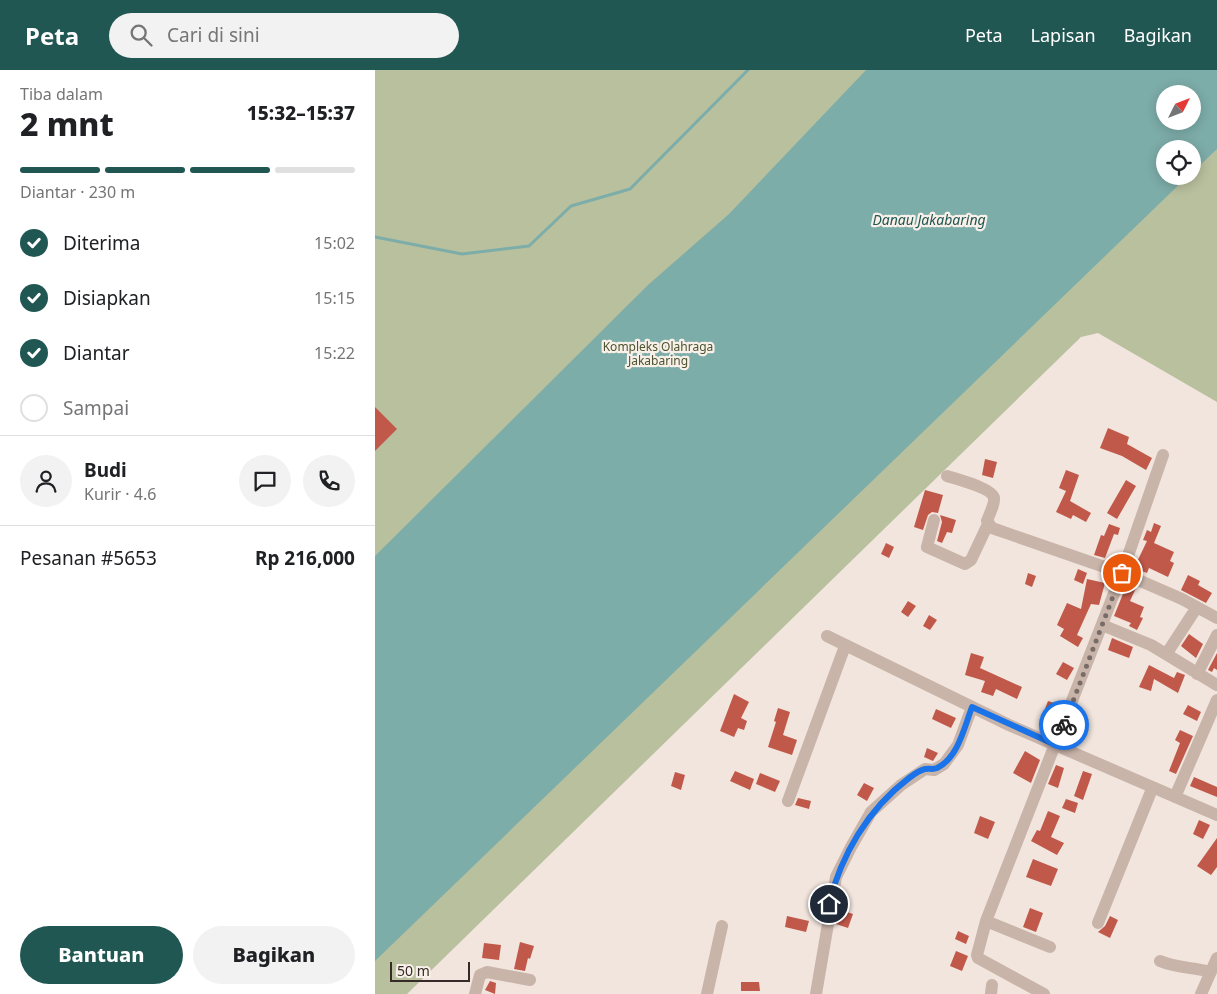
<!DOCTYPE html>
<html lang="id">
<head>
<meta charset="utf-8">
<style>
	:root { --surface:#fff; --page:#f2f2f2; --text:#202124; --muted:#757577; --line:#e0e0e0; --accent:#205753 }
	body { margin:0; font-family:"Noto Sans",sans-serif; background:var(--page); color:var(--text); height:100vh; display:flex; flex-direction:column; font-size:19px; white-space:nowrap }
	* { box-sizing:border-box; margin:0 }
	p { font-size:16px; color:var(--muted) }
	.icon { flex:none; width:28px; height:28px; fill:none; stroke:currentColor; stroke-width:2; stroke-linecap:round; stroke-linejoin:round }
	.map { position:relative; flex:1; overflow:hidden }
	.panel { display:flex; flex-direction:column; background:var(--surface); width:375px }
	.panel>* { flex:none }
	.needle { width:32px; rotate:48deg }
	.fabs { position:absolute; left:781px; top:15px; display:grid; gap:10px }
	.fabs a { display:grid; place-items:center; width:45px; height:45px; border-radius:50%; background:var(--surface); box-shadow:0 2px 12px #0003; font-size:25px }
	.scale { position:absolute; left:15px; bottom:12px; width:80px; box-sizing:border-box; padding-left:5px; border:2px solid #372b29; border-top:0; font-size:14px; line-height:18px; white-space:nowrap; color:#372b29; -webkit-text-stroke:4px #f9f0e9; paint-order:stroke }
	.pin { position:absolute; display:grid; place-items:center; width:42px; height:42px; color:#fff; margin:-21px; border:2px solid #fff; border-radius:50%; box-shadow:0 1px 5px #0007 }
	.courier { position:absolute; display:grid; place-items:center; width:50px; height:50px; margin:-25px; border:4px solid #1a73e8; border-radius:50%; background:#fff; color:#222; box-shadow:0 1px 6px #0007 }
	.headline em { font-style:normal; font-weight:800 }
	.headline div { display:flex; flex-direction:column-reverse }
	.headline { display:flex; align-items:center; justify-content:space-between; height:85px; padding:0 20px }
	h1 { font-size:32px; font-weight:800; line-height:38px }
	.bar { display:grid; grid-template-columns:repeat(4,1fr); gap:8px 5px; align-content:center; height:60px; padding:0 20px }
	.bar i { height:6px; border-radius:4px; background:var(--line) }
	.bar .active { background:var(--accent) }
	.bar p { grid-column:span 4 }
	.line { display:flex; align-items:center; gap:12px; padding:0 20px; border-top:1px solid var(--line) }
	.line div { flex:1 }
	.round { display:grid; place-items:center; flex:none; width:52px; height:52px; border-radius:26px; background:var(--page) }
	ol { padding:0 20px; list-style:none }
	li { display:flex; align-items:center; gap:15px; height:55px }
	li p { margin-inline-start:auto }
	li .icon { padding:5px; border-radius:50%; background:var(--accent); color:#fff; stroke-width:4 }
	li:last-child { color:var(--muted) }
	li i { width:28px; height:28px; border:2px solid var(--line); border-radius:50% }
	.action { display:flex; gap:10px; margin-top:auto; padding:10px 20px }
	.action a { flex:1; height:58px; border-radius:30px; background:var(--accent); color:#fff; font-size:20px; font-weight:800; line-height:58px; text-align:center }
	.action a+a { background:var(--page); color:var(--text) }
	header { display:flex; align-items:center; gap:30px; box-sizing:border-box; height:70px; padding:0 25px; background:var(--accent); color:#fff }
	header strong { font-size:24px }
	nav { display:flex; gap:28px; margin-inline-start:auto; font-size:18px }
	.search { width:350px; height:45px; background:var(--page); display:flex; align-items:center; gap:12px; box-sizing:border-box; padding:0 18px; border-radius:28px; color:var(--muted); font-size:19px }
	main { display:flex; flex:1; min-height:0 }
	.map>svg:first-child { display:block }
	.green { fill:#b9c09e; fill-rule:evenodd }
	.water { fill:#7dada9; fill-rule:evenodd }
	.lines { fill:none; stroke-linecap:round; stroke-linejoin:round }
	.stream { stroke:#7dada9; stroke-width:3 }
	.building { fill:#c1594b }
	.minor { stroke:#c9b4a9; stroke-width:12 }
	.done { stroke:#786c68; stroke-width:5; stroke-dasharray:0 9 }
	.route { stroke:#1a73e8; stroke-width:6 }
	.labels { text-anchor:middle; stroke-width:4.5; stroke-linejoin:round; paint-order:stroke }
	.park-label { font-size:12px; fill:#4b542e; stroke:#f9f0e9 }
	.water-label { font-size:14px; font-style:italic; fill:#205753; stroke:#f9f0e9 }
</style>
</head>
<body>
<header>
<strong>Peta</strong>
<div class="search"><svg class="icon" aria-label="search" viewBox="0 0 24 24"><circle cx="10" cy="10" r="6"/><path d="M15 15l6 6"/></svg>Cari di sini</div>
<nav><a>Peta</a><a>Lapisan</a><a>Bagikan</a></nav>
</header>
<main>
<section class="panel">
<div class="headline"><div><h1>2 mnt</h1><p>Tiba dalam</p></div><em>15:32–15:37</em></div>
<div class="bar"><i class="active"></i><i class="active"></i><i class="active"></i><i></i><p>Diantar · 230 m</p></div>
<ol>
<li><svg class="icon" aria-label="check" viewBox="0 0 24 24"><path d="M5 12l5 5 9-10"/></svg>Diterima<p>15:02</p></li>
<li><svg class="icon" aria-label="check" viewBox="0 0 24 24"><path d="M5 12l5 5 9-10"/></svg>Disiapkan<p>15:15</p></li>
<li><svg class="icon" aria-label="check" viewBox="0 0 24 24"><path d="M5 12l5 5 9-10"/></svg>Diantar<p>15:22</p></li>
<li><i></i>Sampai</li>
</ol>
<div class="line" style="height:90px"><a class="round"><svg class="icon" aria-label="person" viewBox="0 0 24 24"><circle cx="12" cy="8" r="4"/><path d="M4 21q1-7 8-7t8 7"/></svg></a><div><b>Budi</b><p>Kurir · 4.6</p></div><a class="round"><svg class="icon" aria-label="chat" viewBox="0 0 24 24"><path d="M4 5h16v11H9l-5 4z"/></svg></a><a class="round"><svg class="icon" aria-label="phone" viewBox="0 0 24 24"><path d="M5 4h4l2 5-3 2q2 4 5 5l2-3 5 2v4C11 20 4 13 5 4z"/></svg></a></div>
<div class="line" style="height:65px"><div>Pesanan #5653</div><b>Rp 216,000</b></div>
<div class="action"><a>Bantuan</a><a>Bagikan</a></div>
</section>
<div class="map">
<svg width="842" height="924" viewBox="0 0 842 924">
	<rect width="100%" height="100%" fill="#f1e5dd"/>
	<path class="green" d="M0,0H842V332L723,263L706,267L32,924H0ZM790,24H818V51H790ZM790,79H818V106H790Z"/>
	<path class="water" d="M491,0H842V79L818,102V79H790V106H813L0,891V486L273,215L354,144ZM790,24H818V51H790Z"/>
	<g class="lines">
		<path class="stream" d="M0,167L87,184L154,176L196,136L255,119L373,0"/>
	</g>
	<path class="building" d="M0,337L22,359L0,381Z
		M733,358L754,367L752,374L777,388L771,400L747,386L725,378Z
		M610,389L622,392L618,408L607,405Z
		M691,400L704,405L695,431L716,443L711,452L698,445L696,449L681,442L691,421L684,418Z
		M751,410L761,416L742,449L732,443Z
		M550,420L568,425L563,443L557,442L553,445L548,460L539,457Z
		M565,445L581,450L577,463L572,462L567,473L562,471L567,452Z
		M779,453L786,456L779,473L799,482L795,491L799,493L793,507L774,498L772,503L759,498L772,471L768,470L772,460L776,462Z
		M734,454L745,458L743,465L739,464L730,488L719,485L726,465L729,466Z
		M511,473L519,477L514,488L506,484Z
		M703,499L712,503L708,514L699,510Z
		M653,503L661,506L657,517L650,514Z
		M813,505L825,511L823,515L837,523L831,533L806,520Z
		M712,509L730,513L724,535L716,534L702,565L708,568L703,577L685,566L689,559L682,555L692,533L706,539Z
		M752,514L761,518L755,531L769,537L765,547L768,548L762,560L754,556L756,553L739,546Z
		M533,531L541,536L533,547L526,542Z
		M554,545L562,550L555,560L548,556Z
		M814,564L828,574L821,588L806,576Z
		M737,568L758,577L754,588L733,580Z
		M596,583L609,587L605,598L647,617L642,629L621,619L618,626L606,622L610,611L590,605Z
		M842,583V600L839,598L837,602L833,600Z
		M688,592L699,598L692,610L681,604Z
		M774,595L799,608L802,602L810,605L803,623L779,609L776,621L764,617Z
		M359,624L374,632L366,648L372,651L369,660L363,658L359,667L345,661Z
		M673,631L685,635L675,659L664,655Z
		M813,635L826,642L822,651L808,644Z
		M403,638L415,642L408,665L422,670L417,685L393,677L401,652L399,651Z
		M561,639L581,648L576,658L557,649Z
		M805,660L818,666L801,704L794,701L805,673L800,670Z
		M552,678L563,683L558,691L549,687Z
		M650,681L665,690L656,713L638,703Z
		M681,695L689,698L683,718L673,714Z
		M360,701L379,709L375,720L355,711Z
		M708,701L717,704L708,730L699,726Z
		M300,702L310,705L306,720L296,716Z
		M385,703L405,711L400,722L381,714Z
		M819,707L842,717V727L815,716Z
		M489,713L499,718L492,731L482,725Z
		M423,728L436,731L434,739L420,735Z
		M691,729L703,733L700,743L687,738Z
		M673,741L685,746L676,767L689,773L682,785L656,771L662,760L665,761Z
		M605,746L620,752L613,769L599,763Z
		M824,750L835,755L828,769L818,764Z
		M842,768V797L836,805L822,796Z
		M658,789L683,799L676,816L651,807Z
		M655,838L668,843L661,862L648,857Z
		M466,840L478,844L473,858L461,854Z
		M412,846L434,851L431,862L410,857Z
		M735,846L743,850L735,868L723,862L730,856Z
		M583,861L594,866L591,874L580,869Z
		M145,872L159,876L155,889L153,888L150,901L139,899Z
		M109,873L126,875L124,890L107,888Z
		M581,881L593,886L587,901L575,896Z
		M115,911L121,913L120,924L110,920Z
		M366,912H384L385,921H366Z"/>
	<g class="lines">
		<path class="minor" d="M572,406C581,409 617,418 619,428C620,434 614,445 612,451L617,458L747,503L807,529L842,548
			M559,450L552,477L590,494L596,490L613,454
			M727,555L776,575L842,615
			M452,566L634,655L842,745
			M792,583L822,537
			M822,604L842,565
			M800,727L842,630
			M413,731L470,576
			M611,851L675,877
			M723,853L777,719
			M785,891C801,898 818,897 836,902
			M100,924L105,905L112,902L155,910
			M332,924L347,856
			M441,924L461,807L476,777L496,742L526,715L550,699L559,700L569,694L583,675L597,637
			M616,924L617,915
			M669,924L603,888L602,885L611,851L747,503L788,385
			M826,924L842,888"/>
	</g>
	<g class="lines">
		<path class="done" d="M689,655L747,503"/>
		<path class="route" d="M454,834C466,785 493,739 534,708C538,705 545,700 550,699C555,698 557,700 562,698C583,688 589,658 597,637L681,675L689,655"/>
	</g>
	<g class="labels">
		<g class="park-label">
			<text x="283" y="281">Kompleks Olahraga<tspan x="283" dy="14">Jakabaring</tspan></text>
		</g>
		<g class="water-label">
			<text x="554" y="155">Danau Jakabaring</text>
		</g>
	</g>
</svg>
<div class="fabs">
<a><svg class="needle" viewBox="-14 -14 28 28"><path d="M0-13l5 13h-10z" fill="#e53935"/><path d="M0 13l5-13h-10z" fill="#757577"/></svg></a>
<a><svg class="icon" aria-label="locate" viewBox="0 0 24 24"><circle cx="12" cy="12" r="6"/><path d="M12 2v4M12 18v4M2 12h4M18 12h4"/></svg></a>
</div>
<div class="scale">50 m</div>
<div class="pin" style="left:747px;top:503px;background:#ea580c"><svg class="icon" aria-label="bag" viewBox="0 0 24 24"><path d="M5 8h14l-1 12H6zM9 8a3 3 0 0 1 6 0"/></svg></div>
<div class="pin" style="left:454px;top:834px;background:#1f2937"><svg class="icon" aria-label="home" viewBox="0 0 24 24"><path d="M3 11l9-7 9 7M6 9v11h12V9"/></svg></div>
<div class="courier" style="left:689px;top:655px"><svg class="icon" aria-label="bike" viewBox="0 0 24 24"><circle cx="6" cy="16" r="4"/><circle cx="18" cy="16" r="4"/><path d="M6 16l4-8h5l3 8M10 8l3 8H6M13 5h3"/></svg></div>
</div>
</main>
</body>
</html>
